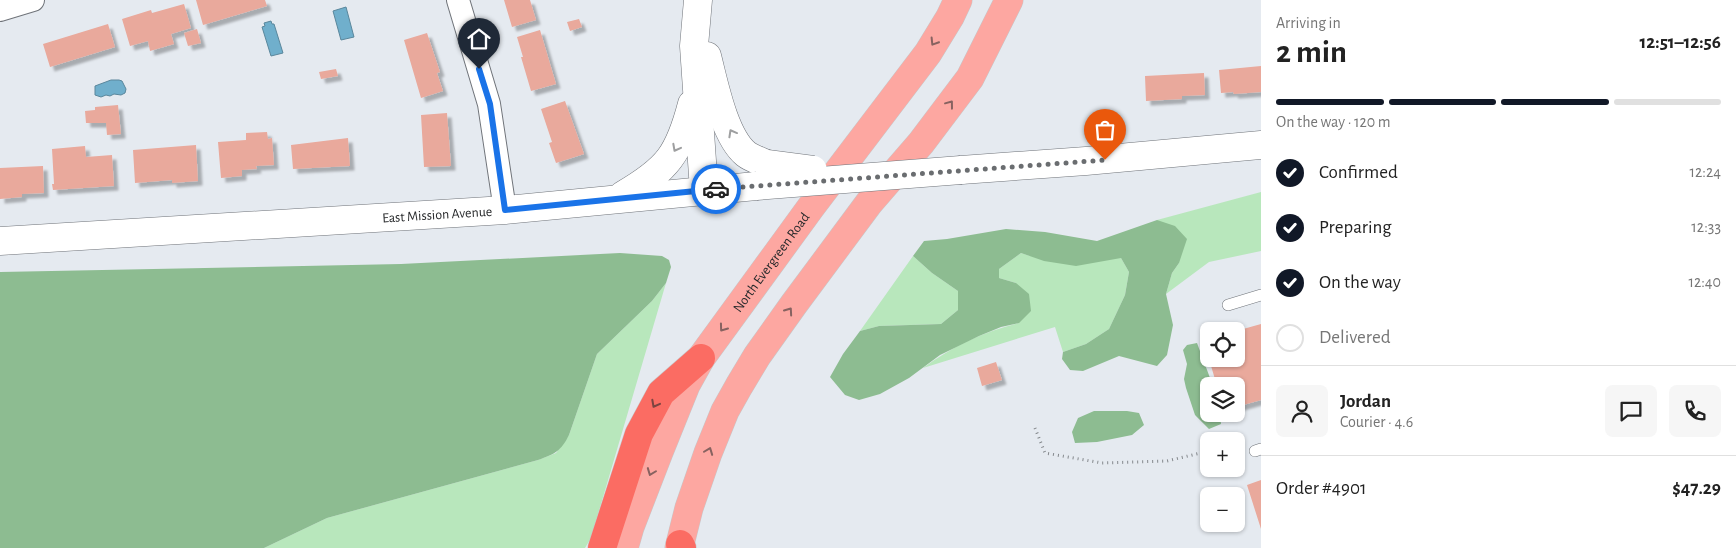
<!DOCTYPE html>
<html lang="en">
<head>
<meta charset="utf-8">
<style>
	:root { --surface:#fff; --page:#f6f6f6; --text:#222; --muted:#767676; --line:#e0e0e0; --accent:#111827 }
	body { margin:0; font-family:"Alegreya Sans",sans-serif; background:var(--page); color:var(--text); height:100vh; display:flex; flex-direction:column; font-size:19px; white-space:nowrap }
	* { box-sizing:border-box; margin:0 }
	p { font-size:16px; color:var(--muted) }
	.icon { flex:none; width:28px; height:28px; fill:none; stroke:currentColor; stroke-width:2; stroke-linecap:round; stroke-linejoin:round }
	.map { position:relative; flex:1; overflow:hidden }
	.details { display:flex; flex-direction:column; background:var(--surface); width:475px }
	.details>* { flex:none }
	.fabs { position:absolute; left:1200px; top:322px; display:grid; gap:10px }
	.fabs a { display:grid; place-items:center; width:45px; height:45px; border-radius:8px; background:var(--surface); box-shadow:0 1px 4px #0004; font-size:25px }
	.pin { position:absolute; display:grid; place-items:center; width:42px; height:42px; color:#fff; margin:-51px -21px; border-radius:50% 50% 50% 0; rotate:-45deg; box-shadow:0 0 5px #0007 }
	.pin .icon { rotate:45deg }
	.courier { position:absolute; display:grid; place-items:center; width:50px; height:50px; margin:-25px; border:4px solid #1a73e8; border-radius:50%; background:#fff; color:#222; box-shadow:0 1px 6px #0007 }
	.summary em { font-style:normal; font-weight:700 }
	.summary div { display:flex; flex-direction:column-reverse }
	.summary { display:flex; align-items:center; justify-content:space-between; height:85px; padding:0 15px }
	h1 { font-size:32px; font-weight:700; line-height:38px }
	.bar { display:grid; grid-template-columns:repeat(4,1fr); gap:8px 5px; align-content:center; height:60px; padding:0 15px }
	.bar i { height:6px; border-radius:4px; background:var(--line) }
	.bar .on { background:var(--accent) }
	.bar p { grid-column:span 4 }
	.line { display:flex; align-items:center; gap:12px; padding:0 15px; border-top:1px solid var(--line) }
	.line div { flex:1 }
	.round { display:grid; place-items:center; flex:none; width:52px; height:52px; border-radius:8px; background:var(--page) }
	ol { padding:0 15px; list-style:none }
	li { display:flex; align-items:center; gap:15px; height:55px }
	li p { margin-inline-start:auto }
	li .icon { padding:5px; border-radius:50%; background:var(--accent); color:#fff; stroke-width:4 }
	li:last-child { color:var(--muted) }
	li i { width:28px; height:28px; border:2px solid var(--line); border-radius:50% }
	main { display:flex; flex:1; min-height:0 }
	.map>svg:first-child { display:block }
	.green { fill:#b8e7bc }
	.forest { fill:#8dbc91 }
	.water { fill:#70afcc; stroke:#5a879c }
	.building { fill:#e9a99c; filter:url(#shadow) }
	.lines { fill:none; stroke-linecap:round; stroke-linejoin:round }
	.service-casing { stroke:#6f7379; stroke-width:12 }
	.minor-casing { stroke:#6f7379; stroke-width:24 }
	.tertiary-casing { stroke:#6f7379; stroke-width:29 }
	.primary-casing { stroke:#c7c7c8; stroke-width:29 }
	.motorway-casing { stroke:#c7c7c8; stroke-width:29 }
	.path { stroke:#84888c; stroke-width:3; stroke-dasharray:1 4; stroke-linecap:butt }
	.service { stroke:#fff; stroke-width:11 }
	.minor { stroke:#fff; stroke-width:22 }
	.tertiary { stroke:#fff; stroke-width:28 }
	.primary { stroke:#fda7a1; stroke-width:28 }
	.motorway { stroke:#fb6c63; stroke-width:28 }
	.tertiary-bridge-casing { stroke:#6f7379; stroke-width:29; stroke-linecap:butt }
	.tertiary-bridge { stroke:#fff; stroke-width:28 }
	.oneway { stroke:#876260 }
	.oneway2 { stroke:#9e9fa0 }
	.oneway3 { stroke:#7c4441 }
	.done { stroke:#6a6d70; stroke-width:5; stroke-dasharray:0 9 }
	.route { stroke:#1a73e8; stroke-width:6 }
	.labels { text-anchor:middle; stroke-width:4; stroke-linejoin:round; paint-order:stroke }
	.street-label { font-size:14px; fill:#27292b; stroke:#e5eaf0 }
</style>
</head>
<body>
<main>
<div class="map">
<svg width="1261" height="548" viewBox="0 0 1261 548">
	<defs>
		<filter id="shadow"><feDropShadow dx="4.5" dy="4.5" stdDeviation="1" flood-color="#0004"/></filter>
	</defs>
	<rect width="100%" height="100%" fill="#e5eaf0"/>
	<path class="green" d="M1261,192V251L1209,262L1166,294L1172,273L1179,263L1157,220Z
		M1021,253L1030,256L1121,258L1129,272L1125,295L1109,329L1086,344L1063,352L1055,327L923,368C951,347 985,331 1019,323L1016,283L999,278V269Z
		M913,256L932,273L958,291V310L941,324L879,326L860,331Z
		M666,283L591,538L585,548H264L327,518L538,460L556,453L569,435L597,354L652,301Z"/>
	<path class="forest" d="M1157,220L1175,226L1187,239L1179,263L1172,273L1166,294L1173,325L1167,355L1157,366L1119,356L1083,371L1070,370L1062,359L1063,352L1086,344L1109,329L1125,295L1129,272L1121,258L1076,266L1044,261L1021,253L999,269V278L1016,283L1029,294L1031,311L1019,323L1001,327L979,336L940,355L909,378L880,394L859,400L845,395L830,377L843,354L860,331L879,326L941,324L958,310V291L932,273L913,256L924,241L947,239L1006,229L1045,232L1097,241Z
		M620,253L662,256L669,260L671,267L666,283L652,301L597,354L569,435C561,451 555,454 538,460L327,518L264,548H0V272L401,264Z
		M1197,343L1213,386H1209V414H1220L1221,424L1209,429L1195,415L1186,388L1184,379L1187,364L1183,350L1187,345Z
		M1094,411H1127L1139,413L1144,425L1132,435L1097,442L1075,443L1072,432L1078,418Z"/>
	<path class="water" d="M346,7L354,37L341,40L333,11Z
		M271,21L272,24H274L283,53L271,56L262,27L265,26L264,23Z
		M111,80H119L122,81L126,89L125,93L121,95L114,94L110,96L106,95L101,97L95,95V86Z"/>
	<path class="building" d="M196,0H265L267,6L203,25Z
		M504,0H530L536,20L512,27Z
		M184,4L191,28L171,34L174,44L150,51L148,41L130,46L122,19L151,10L152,13Z
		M579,19L582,27L570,31L567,22Z
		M108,24L115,47L50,67L43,44Z
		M197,29L201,43L188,46L184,33Z
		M540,30L556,84L531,91L521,57H523L517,37Z
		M427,33L440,72L437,73L443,91L421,98L404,40Z
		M1261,66V92L1234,94L1233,92L1221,93L1219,70Z
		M336,69L338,76L321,79L319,72Z
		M1204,73L1205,95L1182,96V99L1146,101L1145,76Z
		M565,101L584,154L556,163L549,143L552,142L541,109Z
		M118,105L121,134L107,135L106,123H86L85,111L95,110V107Z
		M447,113L451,166L424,167L421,115Z
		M267,132L268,139L272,138L274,165L256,166L257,169L242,170V176L221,178L218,142L246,140V133Z
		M348,138L350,166L293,169L291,145Z
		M196,145L198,181L172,183V180L135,183L133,150Z
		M85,146L86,157L112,155L114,186L53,190L52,184H54L52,149Z
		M43,166L44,193L22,194V197L0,199V168Z
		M1261,324V400L1236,407V386H1217L1209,359H1236V331Z
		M996,362L1002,380L982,386L977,368Z
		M1261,480V529L1247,485Z"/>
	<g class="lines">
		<g class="service-casing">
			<path id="service" d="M1228,305L1261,295
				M1255,451L1261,449"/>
		</g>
		<g class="minor-casing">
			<path id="minor" d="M458,0L489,104L505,210
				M0,10L33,0"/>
		</g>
		<g class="tertiary-casing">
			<g id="tertiary">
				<path d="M698,0L694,46L704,190"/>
				<path d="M707,56C714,83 724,136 746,154C751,158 760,161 767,164"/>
				<path d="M961,170L1086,161L1261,145"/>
				<path d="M623,195C668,169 679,154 692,104"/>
				<path id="s1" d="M0,241L505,210L756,186"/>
			</g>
		</g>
		<g class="primary-casing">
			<g id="primary">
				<path id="s2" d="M624,548L630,527L659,452L686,385L701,358L811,207L928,53L950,17L958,0"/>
				<path d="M679,548L689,508L708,453L725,411L739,386L757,356L794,304L869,203L921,143L970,78L1009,0"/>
			</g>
		</g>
		<g class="motorway-casing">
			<path id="motorway" d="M680,544L682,548
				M602,548L639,434L661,393L701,358"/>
		</g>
		<path class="path" d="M1035,428L1045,453L1102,463L1167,461L1209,451"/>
		<use href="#service" class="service"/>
		<use href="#minor" class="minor"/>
		<use href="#tertiary" class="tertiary"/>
		<use href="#primary" class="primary"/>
		<use href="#motorway" class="motorway"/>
		<g class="tertiary-bridge-casing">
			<path id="tertiary-bridge" d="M767,164L813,170
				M756,186L961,170"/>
		</g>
		<use href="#tertiary-bridge" class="tertiary-bridge"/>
	</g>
	<defs><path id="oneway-chevron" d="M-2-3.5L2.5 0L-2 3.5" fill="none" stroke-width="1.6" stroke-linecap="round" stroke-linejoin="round" transform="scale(1.25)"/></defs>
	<g class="oneway">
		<use href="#oneway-chevron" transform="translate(934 42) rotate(122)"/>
		<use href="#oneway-chevron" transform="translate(950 104) rotate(-53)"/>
		<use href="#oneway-chevron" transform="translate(789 311) rotate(-55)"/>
		<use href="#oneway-chevron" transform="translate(723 328) rotate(126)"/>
		<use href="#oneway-chevron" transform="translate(709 451) rotate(-69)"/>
		<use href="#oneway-chevron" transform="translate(651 472) rotate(111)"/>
	</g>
	<g class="oneway2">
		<use href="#oneway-chevron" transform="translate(732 133) rotate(-119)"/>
		<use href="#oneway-chevron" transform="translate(676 148) rotate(118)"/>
	</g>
	<use class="oneway3" href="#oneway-chevron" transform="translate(655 404) rotate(118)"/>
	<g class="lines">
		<path class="done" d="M716,189L1105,160"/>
		<path class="route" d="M479,69L490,104L505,210L716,189"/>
	</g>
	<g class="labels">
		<g class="street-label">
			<text dy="5" stroke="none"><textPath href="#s1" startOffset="438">East Mission Avenue</textPath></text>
			<text dy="5" stroke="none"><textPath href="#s2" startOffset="324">North Evergreen Road</textPath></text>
		</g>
	</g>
</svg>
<div class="fabs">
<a><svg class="icon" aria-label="locate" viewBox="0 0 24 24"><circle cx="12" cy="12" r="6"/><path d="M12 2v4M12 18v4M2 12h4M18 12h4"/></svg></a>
<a><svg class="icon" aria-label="layers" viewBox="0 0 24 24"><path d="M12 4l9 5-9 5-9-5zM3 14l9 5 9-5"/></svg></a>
<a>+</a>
<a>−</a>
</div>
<div class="pin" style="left:1105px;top:160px;background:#ea580c"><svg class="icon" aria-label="bag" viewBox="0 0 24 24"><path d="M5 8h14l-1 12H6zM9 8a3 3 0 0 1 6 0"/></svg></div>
<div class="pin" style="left:479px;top:69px;background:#1f2937"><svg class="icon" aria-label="home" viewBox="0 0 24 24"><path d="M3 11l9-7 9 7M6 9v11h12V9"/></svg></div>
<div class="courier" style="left:716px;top:189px"><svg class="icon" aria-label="car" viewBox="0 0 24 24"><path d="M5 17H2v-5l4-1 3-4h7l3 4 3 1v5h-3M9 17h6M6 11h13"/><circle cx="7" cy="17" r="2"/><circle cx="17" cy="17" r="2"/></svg></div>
</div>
<section class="details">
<div class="summary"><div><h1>2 min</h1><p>Arriving in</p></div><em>12:51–12:56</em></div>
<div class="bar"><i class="on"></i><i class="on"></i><i class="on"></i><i></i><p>On the way · 120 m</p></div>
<ol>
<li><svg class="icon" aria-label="check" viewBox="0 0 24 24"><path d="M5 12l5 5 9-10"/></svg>Confirmed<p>12:24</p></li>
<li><svg class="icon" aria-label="check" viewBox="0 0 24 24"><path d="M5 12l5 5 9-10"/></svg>Preparing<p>12:33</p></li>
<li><svg class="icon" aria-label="check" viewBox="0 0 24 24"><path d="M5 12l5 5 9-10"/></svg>On the way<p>12:40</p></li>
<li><i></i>Delivered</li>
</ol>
<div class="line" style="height:90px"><a class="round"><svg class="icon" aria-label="person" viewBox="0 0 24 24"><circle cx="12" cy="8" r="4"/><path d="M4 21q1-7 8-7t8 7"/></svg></a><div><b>Jordan</b><p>Courier · 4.6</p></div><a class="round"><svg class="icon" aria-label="chat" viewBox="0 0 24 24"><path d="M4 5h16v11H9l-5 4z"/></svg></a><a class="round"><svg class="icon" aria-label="phone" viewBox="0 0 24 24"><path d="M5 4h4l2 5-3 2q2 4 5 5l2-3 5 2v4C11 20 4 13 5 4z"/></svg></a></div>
<div class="line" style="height:65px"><div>Order #4901</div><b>$47.29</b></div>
</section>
</main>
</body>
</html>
